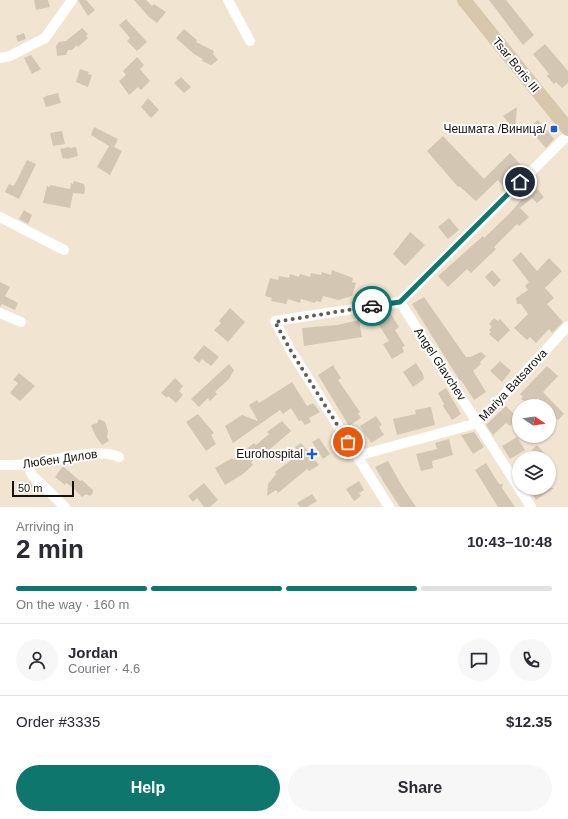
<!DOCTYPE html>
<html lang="en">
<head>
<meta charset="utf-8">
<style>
	:root { --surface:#fff; --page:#f7f7f7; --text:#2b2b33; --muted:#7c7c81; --line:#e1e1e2; --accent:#0f766e }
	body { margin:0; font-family:Helvetica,sans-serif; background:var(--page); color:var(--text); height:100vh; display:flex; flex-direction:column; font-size:15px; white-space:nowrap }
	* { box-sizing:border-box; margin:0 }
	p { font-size:13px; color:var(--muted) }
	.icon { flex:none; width:22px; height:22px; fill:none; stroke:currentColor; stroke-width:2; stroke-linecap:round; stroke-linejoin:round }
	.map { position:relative; height:507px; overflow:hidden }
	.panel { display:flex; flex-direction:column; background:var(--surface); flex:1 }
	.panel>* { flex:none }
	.needle { width:26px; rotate:103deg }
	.controls { position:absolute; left:512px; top:399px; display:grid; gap:8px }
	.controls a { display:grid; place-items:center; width:44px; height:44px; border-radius:50%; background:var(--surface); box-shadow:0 1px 3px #0004; font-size:20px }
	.scale { position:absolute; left:12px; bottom:10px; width:62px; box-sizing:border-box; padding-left:4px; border:2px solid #17130c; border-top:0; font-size:11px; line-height:14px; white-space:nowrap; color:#17130c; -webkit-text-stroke:3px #fff; paint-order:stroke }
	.pin { position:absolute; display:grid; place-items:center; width:34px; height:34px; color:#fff; margin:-17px; border:2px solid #fff; border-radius:50%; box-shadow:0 1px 4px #0007 }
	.courier { position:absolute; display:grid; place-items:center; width:40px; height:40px; margin:-20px; border:3px solid #0f766e; border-radius:50%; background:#fff; color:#222; box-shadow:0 1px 5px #0007 }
	.headline em { font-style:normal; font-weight:600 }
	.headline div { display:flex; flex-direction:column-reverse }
	.headline { display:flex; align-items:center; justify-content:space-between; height:68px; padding:0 16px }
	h1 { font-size:26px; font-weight:600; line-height:30px }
	.bar { display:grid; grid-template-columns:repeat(4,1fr); gap:6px 4px; align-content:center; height:48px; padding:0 16px }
	.bar i { height:5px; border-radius:3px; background:var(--line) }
	.bar .active { background:var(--accent) }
	.bar p { grid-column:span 4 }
	.line { display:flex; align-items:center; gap:10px; padding:0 16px; border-top:1px solid var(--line) }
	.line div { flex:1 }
	.round { display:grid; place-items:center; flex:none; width:42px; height:42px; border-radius:21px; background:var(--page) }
	.button { display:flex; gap:8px; margin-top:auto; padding:8px 16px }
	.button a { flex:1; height:46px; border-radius:24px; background:var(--accent); color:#fff; font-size:16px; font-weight:600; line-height:46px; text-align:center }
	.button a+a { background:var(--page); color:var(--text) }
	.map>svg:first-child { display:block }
	.building { fill:#d3c7b4 }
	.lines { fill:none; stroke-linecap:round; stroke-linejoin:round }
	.street { stroke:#fff; stroke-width:10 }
	.secondary { stroke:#d6c7ad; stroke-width:14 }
	.done { stroke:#635c51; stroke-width:4; stroke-dasharray:0 7.2 }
	.route { stroke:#0f766e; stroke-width:5 }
	.poi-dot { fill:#1e5cc8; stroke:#fff; stroke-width:1.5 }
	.labels { text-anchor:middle; stroke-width:4; stroke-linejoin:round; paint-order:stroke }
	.street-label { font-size:12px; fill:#17130c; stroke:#fff }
	.poi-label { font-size:12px; fill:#17130c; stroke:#fff; text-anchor:end }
</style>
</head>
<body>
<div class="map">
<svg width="568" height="507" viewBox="0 0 568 507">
	<rect width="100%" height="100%" fill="#f1e5d1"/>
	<path class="building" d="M34,0H48L50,7L36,10Z
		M78,0H86L95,10L88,16Z
		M134,0H146L152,6L154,4L166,12L157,23L149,17Z
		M489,0H506L534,35L523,45Z
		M126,19L147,42L137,51L127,41L130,38L119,25Z
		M82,28L88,34L86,36L88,38L78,47L77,45L72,50H68L66,55L57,56L56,46L59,42L66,41Z
		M184,29L197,40L196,42L214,51L213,54L218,60L211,65L202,61L203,59L194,54L176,38Z
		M24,33L26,39L18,42L16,36Z
		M545,44L568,71V83L562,88L556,82L554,84L547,76L549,74L533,54Z
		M31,55L41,69L32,74L24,58Z
		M137,57L144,65L140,69L150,81L141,90L138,87L129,95L119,81L126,75L123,71Z
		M80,69L89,72L88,74L92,75L88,87L76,82Z
		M181,77L191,87L184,93L174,83Z
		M58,93L61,103L46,107L43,98L46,96Z
		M148,98L159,110L151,118L141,107Z
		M517,107L515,131L503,116Z
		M538,120L554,139L546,148L528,128Z
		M94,127L118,139L114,147L122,151L110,175L97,167L109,146L91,135Z
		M62,131L65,144L53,146L50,133Z
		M443,136L484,179L510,153L521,165L503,186L498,180L476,201L459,186L458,187L427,151Z
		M69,147L70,148L76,147L78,156L67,159L66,158L63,159L60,149Z
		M27,160L36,164L19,199L5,192L9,184L13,186L15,184Z
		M74,181L84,184L85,189L84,194L73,193L70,208L43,203L47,186L50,187V185L70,189L71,183L73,184Z
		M531,182L544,197L537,203L532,198L520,208L529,217L519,226L517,224L494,247L496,249L471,273L467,269L448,287L438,276L483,236L484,238L508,215L525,196L521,191Z
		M24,210L32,215L28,224L19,219Z
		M449,218L459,230L448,239L438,227Z
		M410,232L425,245L405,266L393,254Z
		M521,252L537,271L549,258L562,271L545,288L554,298L547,304L563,322L552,333L549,329L536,343L530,337L527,340L514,328L528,314L521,304H517L516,298L528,290L525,286L529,282L512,260Z
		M332,270L353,278L352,282L356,283L352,296L338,300L323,296L321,302L316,301L315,303L301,299L300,303L288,299L286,304L271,301L272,298L265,296L270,278L278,280L279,276L289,278L290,274L299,277L300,274L310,277L311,273L321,275L322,272L331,275Z
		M492,270L501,280L494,287L485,277Z
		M0,282L10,287L5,296L18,303L15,310L2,304L0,307Z
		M424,297L466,357H470L481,352L486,356L480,362L481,364L473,371L486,392L474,400L461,380L460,381L412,304Z
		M230,308L245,322L228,342L214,330L221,323L219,321Z
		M391,314L399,327L395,330L405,346L402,347L404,352L392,359L383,344L389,341L377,322Z
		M494,318L498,321L500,319L510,330L498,342L489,334L491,332L489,330L492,327L489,324Z
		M359,320L362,337L304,346L302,328L337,325Z
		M204,345L219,357L211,366L202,359L199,363L193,358Z
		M500,361L511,371L502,382L490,371Z
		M416,363L423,374L424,379L413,387L403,372Z
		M229,364L234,370L229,379L215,392L217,394L210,401L208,398L199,407L191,399Z
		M333,365L341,378L338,380L360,412L358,413L361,418L349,426L318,375Z
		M547,366L558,376L543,392L564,414L558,420L549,410V406H545L538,398L531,405L521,399L523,397L520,394Z
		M19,373L35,386L20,401L10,393L18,383L13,380Z
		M175,378L183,386L179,391L183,395L176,403L168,396L167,398L161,393Z
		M292,382L307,406L313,403L320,412L309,418L311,422L305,425L301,420L299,421L291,408L283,414L280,410L233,443L225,426L242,415L258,421L249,405L257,400L259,403Z
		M446,388L461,414L452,420L443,406L444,404L438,393Z
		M506,406L518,418L510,426L506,423L493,435L486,425Z
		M431,407L435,425L397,435L393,419L416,414L415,410Z
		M198,414L214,433L211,435L216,444L206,451L186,422Z
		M376,416L382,425L379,427L384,435L371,443L360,426Z
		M99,419L105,422L108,431L107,437L109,441L102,445L95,435L91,425L97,423Z
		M282,421L291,431L262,456L261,454L251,462L253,465L243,474L225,485L215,468L232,458L233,460L254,443L256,445L269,434L267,432Z
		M474,432L484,447L473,454L461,435Z
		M517,437L525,450L510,459L502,446Z
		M319,438L330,454L323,459L312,442Z
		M449,439L453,455L432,461L433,468L421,471L416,454L437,449L435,443Z
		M301,443L319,465L309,471L307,469L278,493L276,490L267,496L268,484L276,474L275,472L290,461L292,456L298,452L295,447Z
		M537,445L546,455L543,458H534L529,453Z
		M388,461L402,486L416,507H400L385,484L375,467Z
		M486,463L499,484H503L502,488L515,507H498L475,470Z
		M63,466L80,481L82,480L93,490V493L90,496L86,494L82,497L72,487L66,483L65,485L55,477Z
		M359,481L364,490L359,493L361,496L354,501L346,489Z
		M29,482L33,486L26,493L22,488Z
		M204,483L218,500L210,507H204L197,498L193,502L188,496Z
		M528,488H554L536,500Z
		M312,494L317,501L307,507H300L297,503Z"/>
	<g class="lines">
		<path class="street" d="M228,0L250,41
			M0,58L10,56L45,38L72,0
			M0,217L64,250
			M400,302L519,488
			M0,313L21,322
			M357,456L478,423L568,326
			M27,464L32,475L65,507
			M0,465C9,465 19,465 28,464C52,461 98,447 119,457
			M519,488L531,507
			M389,507L291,351L275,321L400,302L568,135"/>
		<path class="secondary" d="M464,0L568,129"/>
	</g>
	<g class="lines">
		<path class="done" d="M348,442L291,351L275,322L372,306"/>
		<path class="route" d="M372,306L400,302L520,182"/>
	</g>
	<g class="poi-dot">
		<rect x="550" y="125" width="8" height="8" rx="2"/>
		<path d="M310 448h4v4h4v4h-4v4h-4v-4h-4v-4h4z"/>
	</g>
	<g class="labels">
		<g class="street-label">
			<text transform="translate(516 65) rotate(51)" y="4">Tsar Boris III</text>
			<text transform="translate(440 364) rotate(57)" y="4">Angel Glavchev</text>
			<text transform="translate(513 385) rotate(-47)" y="4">Mariya Batsarova</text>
			<text transform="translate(60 459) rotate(-8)" y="4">Любен Дилов</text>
		</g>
		<g class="poi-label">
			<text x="546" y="133">Чешмата /Виница/</text>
			<text x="303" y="458">Eurohospital</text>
		</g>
	</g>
</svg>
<div class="controls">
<a><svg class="needle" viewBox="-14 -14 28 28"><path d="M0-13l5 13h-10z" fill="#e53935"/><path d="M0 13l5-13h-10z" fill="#7c7c81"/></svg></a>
<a><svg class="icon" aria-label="layers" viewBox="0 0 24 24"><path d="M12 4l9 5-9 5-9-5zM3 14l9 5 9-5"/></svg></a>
</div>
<div class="scale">50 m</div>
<div class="pin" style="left:348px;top:442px;background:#ea580c"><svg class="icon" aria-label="bag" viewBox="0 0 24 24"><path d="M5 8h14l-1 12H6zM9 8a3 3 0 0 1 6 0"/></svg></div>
<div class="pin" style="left:520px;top:182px;background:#1f2937"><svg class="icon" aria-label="home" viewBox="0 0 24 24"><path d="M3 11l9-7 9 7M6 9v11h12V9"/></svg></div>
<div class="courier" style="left:372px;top:306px"><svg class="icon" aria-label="car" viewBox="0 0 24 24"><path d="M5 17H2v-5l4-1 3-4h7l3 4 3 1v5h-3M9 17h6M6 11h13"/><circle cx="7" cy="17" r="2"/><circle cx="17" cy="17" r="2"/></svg></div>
</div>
<section class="panel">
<div class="headline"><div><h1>2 min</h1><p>Arriving in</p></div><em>10:43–10:48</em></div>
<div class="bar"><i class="active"></i><i class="active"></i><i class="active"></i><i></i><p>On the way · 160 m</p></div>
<div class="line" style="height:72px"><a class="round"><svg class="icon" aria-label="person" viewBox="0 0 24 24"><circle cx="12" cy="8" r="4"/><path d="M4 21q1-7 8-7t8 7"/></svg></a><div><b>Jordan</b><p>Courier · 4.6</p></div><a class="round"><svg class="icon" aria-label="chat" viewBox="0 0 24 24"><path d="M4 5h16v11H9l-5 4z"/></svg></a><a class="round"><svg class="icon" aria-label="phone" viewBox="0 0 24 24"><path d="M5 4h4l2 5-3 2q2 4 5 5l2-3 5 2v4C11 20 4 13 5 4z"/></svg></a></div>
<div class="line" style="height:52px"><div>Order #3335</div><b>$12.35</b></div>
<div class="button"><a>Help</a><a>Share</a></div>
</section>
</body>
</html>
